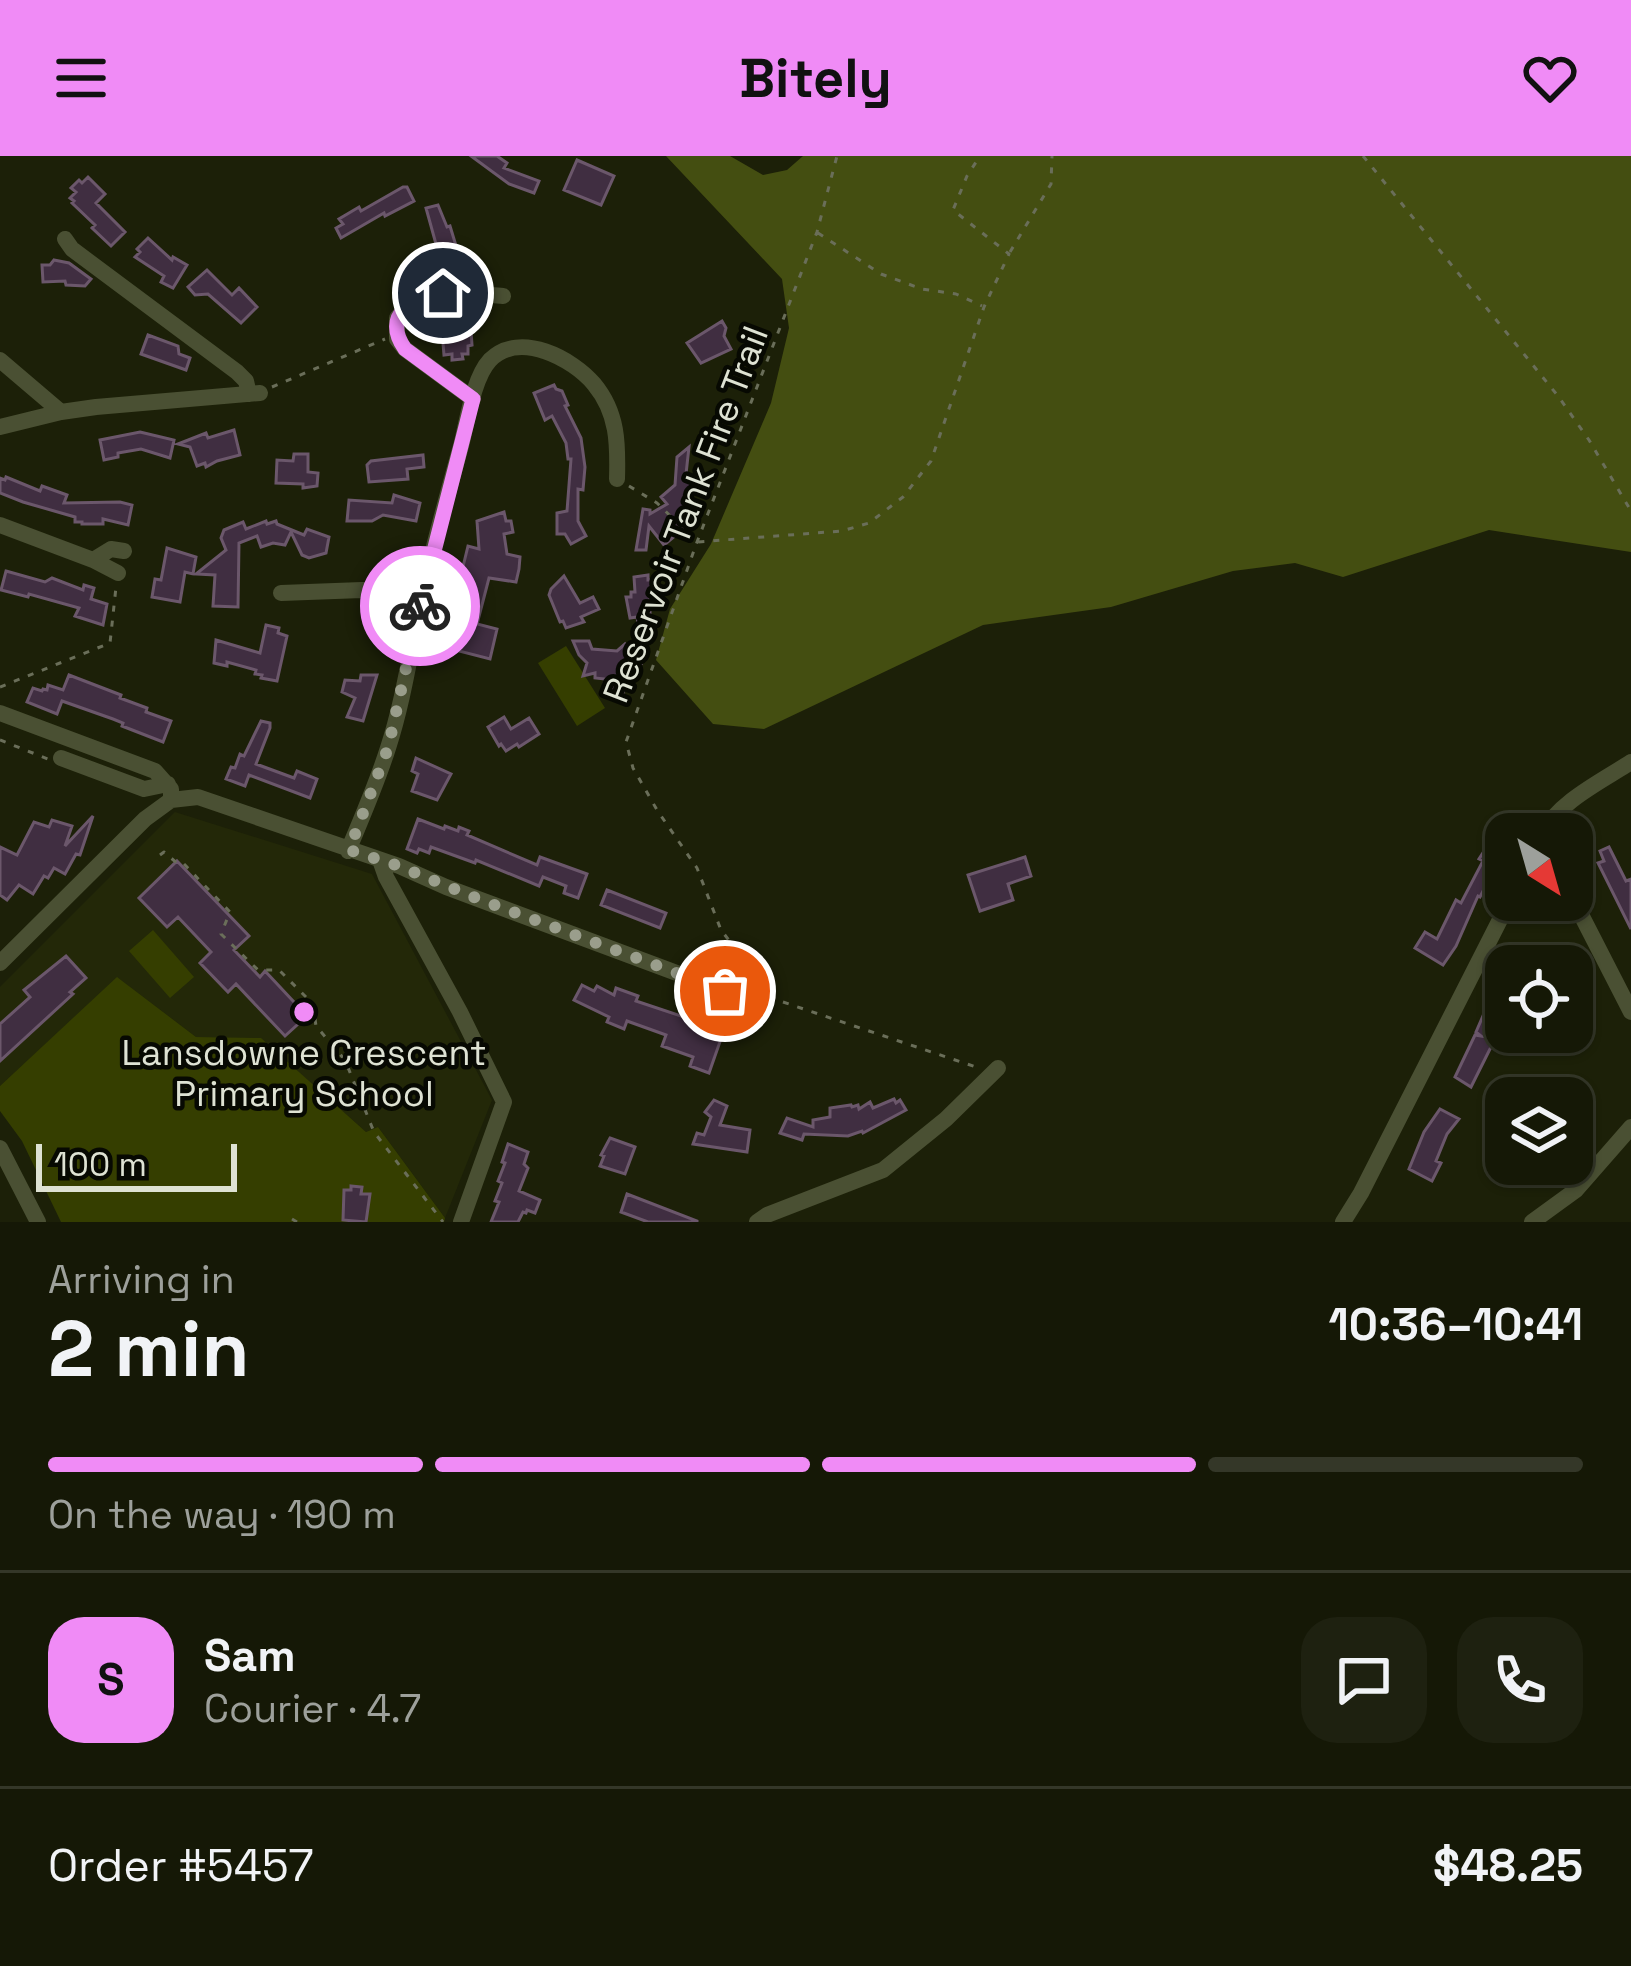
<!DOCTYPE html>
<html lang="en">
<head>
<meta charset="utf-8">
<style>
	:root { --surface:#151806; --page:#1e2110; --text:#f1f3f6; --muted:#9da09b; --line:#343728; --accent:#f08bf6 }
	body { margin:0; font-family:"Space Grotesk",sans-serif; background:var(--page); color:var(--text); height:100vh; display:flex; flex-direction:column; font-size:45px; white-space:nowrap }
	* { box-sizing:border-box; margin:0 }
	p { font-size:39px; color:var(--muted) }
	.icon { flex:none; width:66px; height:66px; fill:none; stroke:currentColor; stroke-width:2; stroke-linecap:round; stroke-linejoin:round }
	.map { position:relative; height:1066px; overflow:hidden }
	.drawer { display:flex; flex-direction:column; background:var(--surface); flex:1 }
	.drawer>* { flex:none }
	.needle { width:78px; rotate:143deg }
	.fabs { position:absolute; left:1485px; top:657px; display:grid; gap:24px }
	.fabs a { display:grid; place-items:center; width:108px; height:108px; border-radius:24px; background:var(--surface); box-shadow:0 3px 9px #0004,0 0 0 3px var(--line); font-size:60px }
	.scale { position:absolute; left:36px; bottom:30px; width:201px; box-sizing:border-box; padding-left:12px; border:6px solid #dee2d3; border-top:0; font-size:33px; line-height:42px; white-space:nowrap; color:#dee2d3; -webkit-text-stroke:9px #070902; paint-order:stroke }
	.pin { position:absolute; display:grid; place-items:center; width:102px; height:102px; color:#fff; margin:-51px; border:6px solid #fff; border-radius:50%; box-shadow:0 3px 12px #0007 }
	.courier { position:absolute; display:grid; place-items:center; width:120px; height:120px; margin:-60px; border:9px solid #f08bf6; border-radius:50%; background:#fff; color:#222; box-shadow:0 3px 15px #0007 }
	.overview em { font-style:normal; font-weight:600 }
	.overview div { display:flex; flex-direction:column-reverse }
	.overview { display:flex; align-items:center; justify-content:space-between; height:204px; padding:0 48px }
	h1 { font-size:78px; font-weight:600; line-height:90px }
	.bar { display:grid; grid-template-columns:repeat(4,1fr); gap:18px 12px; align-content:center; height:144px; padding:0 48px }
	.bar i { height:15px; border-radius:9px; background:var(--line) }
	.bar .on { background:var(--accent) }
	.bar p { grid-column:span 4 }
	.line { display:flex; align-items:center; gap:30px; padding:0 48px; border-top:3px solid var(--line) }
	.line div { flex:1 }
	.round { display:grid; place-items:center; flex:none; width:126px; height:126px; border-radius:36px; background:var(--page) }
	header { display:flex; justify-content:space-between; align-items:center; height:156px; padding:0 48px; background:var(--accent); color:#111; font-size:54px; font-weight:600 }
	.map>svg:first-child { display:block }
	.built { fill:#232808 }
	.green { fill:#353e00 }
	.forest { fill:#444e11 }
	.building { fill:#402e41; stroke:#6b576b; stroke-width:3 }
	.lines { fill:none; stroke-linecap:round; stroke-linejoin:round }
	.path { stroke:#6a6e59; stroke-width:3; stroke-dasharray:6 9; stroke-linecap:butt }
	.street { stroke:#4a5033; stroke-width:16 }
	.done { stroke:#9a9e8c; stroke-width:12; stroke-dasharray:0 21.6 }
	.route { stroke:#f08bf6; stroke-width:15 }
	.poi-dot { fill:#f08bf6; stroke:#070902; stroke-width:4.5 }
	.labels { text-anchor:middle; stroke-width:9; stroke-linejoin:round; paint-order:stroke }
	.street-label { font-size:36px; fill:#dee2d3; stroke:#070902 }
	.poi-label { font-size:36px; fill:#dee2d3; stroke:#070902 }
</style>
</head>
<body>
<header><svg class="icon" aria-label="menu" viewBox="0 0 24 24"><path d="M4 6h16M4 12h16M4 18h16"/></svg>Bitely<svg class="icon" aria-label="heart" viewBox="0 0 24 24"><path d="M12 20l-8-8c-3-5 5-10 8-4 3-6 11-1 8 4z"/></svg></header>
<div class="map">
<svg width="1631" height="1066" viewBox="0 0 1631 1066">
	<rect width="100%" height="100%" fill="#1c2008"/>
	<path class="built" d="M175,656L372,718L492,944L445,1062L378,971L366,976L261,883L196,881L118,822L0,930V831Z"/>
	<path class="green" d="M566,490L605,552L577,570L538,507Z
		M153,774L194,821L170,842L129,795Z
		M117,821L196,881L261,882L366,976L378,971L445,1062L444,1066H61L22,985L0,955V930Z"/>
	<path class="forest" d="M666,0H730L763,19L787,14L803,0H1631V396L1489,374L1343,421L1295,407L1233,415L1111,451L983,469L764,573L713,568L656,504L670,453L711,388L771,247L789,172L782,123Z"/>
	<path class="building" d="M471,0H497L507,7L504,12L539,25L534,37L509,28Z
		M577,4L614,20L601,49L564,34Z
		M88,21L105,38L96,47L125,76L111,90L92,72L95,69L72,47L74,45L70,42L76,36L71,32L79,24L82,27Z
		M403,31H407L414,45L385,60L384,57L341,82L336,72L343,68L339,63L359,51L361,55Z
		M438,49L447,71L450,70L457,93L455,94L456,101L444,104L442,98L439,99L426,52Z
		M148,82L172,104L173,101L187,109L173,132L161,126L164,120L135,101L140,96L137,93Z
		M54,104L69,107L91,123L85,130L66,129L65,125L43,126L42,109H50Z
		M207,114L232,139L239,132L257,151L241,167L208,138L195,139L188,131Z
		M452,156L454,177L471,175L472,189L468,190V198H462L463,203L452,204V198L444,199L442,176L425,178L424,165H428L427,158Z
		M722,165L726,172L724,180L731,193L701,207L687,187Z
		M148,179L178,190L179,198L190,202L186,214L141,198Z
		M554,229L556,233L562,235L568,249L565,250L581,282L585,311L583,334L578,333V365L586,380L571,388L565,378H557V357L567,355L571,303H568L566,287L552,260L545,264L534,237Z
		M234,274L240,299L217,305L206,311L205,307L197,310L190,291L178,288L206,277L208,282Z
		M140,276L174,284L170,302L141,293L118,297V301L104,304L100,284Z
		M689,291L686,318L695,328L688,334L682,374L664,389L649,370L646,394H636L643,353L650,354V358L667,348L661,341L675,329L677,301Z
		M294,298H308V316L318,317L317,330L303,332V328L276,327L277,304L293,305Z
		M423,299L424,311L407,313L408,323L369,326L367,309L371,305Z
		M6,321L40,335L42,330L67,339L64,347L120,346L132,349L128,369L103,363V368H82V366H75V361L23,346L0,337V322L5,324Z
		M394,339L420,347L416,365L383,359L372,365H347L349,344L392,347Z
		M504,356L506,365H511L513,376L504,378L507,398L520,401L519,413L516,426L489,422L477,468L497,473L490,503L455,494L464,455L453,452L468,390L479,393L477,365Z
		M266,365L267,368L276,365L277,368L304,379L307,373L329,381L326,397L309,402L302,399L291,376L285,389L273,387L261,391L257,380L239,387L238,451L213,450L215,419L196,418L226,394L221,382L224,374L243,366L246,373Z
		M167,392L196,401L193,418L185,416L180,446L152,441L155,423L161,424Z
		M6,415L45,426L52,422L83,434L84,429L94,432L91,443L107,448L103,469L75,460L79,452L29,438L28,441L1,434Z
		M648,419V424H652L653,431H656L657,441H650V466L638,467L637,461L630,462L626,441H631V436H635L634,421Z
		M564,420L580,447L593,441L599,453L581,461L584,466L566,472L563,465L560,466L549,439L551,433Z
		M266,469L279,472L278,477L287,480L277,525L261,522L262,519L255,518L256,514L227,506V510L214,507L216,484L260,497Z
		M573,485H589L592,493L617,495L625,488L641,508L626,521L623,537L612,533V528H604L605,523L595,522V517L583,520L587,507L579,499Z
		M69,519L121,539L120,542L147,552L146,556L171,565L163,586L122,570L123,567L113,563L62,545L57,558L27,546L33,532L42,535L43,533L47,534L48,529L63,534Z
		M361,519H377L363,565L347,561L355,542L342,536L345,524L360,525Z
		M504,561L511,573L529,562L539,578L519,591L517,588L506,595L501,588L499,590L488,571Z
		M261,565L270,567V572L256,608L294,622L297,615L317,623L310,642L249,619L245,630L226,623L231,611L235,612L240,598L244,600Z
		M416,602L451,618L437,644L412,635L418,618L412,615Z
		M93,660L80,699L76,698L65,718L54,712L48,722L44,720L33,738L19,729L7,744L0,739V691L17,699L34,666L49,671L52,664L72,670L65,690Z
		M418,663L444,673L445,670L458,675L459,671L469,675L467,679L537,709L540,701L587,718L578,742L564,737L566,730L543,721L539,730L476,704L475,707L431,691L429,697L419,693L417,697L407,693Z
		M1492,683L1506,690L1480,741L1478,740L1456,790L1443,809L1415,792L1425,776L1437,783L1456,744L1461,747L1483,705L1479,703Z
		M1609,691L1626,725L1631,723V773L1598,707L1604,705L1600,695Z
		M1025,701L1031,720L1008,728L1013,744L980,755L968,719Z
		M177,705L249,780L234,794L260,821L265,815L307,860L285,880L236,828L228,836L200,807L211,796L178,761L167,771L139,742Z
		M607,734L666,757L660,772L601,749Z
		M66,800L86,822L70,836L73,838L0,905V868L30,841L24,834Z
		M1506,824V865L1501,862L1489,887L1492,889L1471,931L1455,921L1475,879L1481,880L1476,876L1492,839L1497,841Z
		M582,829L594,835L597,830L614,839L616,832L638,840L636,845L693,864L691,869L722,880L709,917L690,910L693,901L662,890L666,879L627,865L624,873L607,866L609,861L574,844Z
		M894,943L896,947L900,944L906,954L863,977L862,975L848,980L804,978L802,984L780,977L787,962L813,971V964L830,961V952L851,949L852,951L858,949L859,953L870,946L873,952Z
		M714,944L727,950L720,969L750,974L747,996L693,988L697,977L704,979L711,961L705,956Z
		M1440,953L1459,963L1447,978L1436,1005L1441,1007L1432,1025L1409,1013L1424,976Z
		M610,982L635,991L625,1018L600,1010L604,1000L601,999Z
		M508,988L528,996L524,1008L528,1012L519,1035L540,1044L535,1057L527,1054L526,1057L523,1056L518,1066H491L499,1046L495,1045L502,1027L498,1025L505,1007L502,1006Z
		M351,1030L362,1031L361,1038H370L366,1066L343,1064L344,1034H351Z
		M627,1038L697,1065V1066H648L621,1056Z"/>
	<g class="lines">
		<path class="path" d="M1363,0L1558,240L1589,284L1631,355
			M818,77L881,118L922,133L956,138L982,150
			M1010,96L1051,28L1052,0
			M272,231L385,183
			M629,330L657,347L697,386L842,375L869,367L903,341L931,305L984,151L1009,98L953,54L967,20L980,0
			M0,531L110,487L116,431
			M0,584L48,603
			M160,699L164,696L178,708L183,707L230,756L221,778L258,814H279L307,842L314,855L316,870L345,904L374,976L443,1066
			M739,837L774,843L976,911
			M774,843L721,774L697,712L657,654L633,612L626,586L697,386L817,76L837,0
			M292,1063L297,1066"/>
		<path class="street" d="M65,83L72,93L237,216L246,225L249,238
			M0,204L61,256
			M473,243L405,193L397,183V162C424,128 466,137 503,140
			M0,271L61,256L96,251L260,237
			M0,369L93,404L118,417
			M93,404L111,393L124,395
			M281,437L362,434L422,441
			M0,557L155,615L171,633V644L198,641L399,710L446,731L725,835
			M61,602L144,633L168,628
			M1542,678C1558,646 1602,625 1631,606
			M348,695C362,661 377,627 388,592C404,543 411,491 422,441C433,390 447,340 461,290C467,267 473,222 490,204C520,174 573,203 594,228C618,257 618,288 617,323
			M380,704L386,721L460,856L504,946L461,1066
			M1572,741L1631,856
			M0,807L145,663L171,644
			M0,992L38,1066
			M757,1066L767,1059L883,1014L946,963L998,912
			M1343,1066L1361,1037L1510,744
			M1532,1066L1576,1034L1631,971"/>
	</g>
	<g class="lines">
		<path class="done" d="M420,450L388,592L349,694L399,710L476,742L725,835"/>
		<path class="route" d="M420,450L473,243L405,193C381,159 413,141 443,137"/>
	</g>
	<circle class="poi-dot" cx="304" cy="856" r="12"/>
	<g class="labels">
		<g class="street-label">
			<text transform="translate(685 358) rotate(-69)" y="13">Reservoir Tank Fire Trail</text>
		</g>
		<g class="poi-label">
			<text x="304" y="909">Lansdowne Crescent<tspan x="304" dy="41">Primary School</tspan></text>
		</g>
	</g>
</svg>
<div class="fabs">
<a><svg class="needle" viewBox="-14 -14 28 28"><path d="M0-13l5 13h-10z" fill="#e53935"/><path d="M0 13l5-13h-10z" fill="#9da09b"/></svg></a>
<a><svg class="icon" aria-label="locate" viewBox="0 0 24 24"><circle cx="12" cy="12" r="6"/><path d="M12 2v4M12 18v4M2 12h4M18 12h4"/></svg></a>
<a><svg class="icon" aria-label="layers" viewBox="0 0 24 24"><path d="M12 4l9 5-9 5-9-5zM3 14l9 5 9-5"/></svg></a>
</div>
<div class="scale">100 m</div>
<div class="pin" style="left:725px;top:835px;background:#ea580c"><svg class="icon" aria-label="bag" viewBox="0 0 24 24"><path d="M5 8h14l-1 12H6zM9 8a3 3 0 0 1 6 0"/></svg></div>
<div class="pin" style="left:443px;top:137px;background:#1f2937"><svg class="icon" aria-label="home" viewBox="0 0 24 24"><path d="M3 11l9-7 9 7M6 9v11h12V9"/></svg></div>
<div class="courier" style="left:420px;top:450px"><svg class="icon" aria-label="bike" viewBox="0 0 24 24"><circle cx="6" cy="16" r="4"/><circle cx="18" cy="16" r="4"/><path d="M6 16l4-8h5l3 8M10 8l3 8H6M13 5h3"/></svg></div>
</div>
<section class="drawer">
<div class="overview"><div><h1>2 min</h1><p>Arriving in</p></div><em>10:36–10:41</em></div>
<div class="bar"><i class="on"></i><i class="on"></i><i class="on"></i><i></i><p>On the way · 190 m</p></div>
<div class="line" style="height:216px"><b class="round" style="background:var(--accent);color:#111">S</b><div><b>Sam</b><p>Courier · 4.7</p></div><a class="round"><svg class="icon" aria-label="chat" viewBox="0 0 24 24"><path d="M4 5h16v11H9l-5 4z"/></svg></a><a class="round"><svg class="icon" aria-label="phone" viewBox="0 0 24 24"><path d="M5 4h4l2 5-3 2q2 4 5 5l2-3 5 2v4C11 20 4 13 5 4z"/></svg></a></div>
<div class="line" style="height:156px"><div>Order #5457</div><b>$48.25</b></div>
</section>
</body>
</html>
